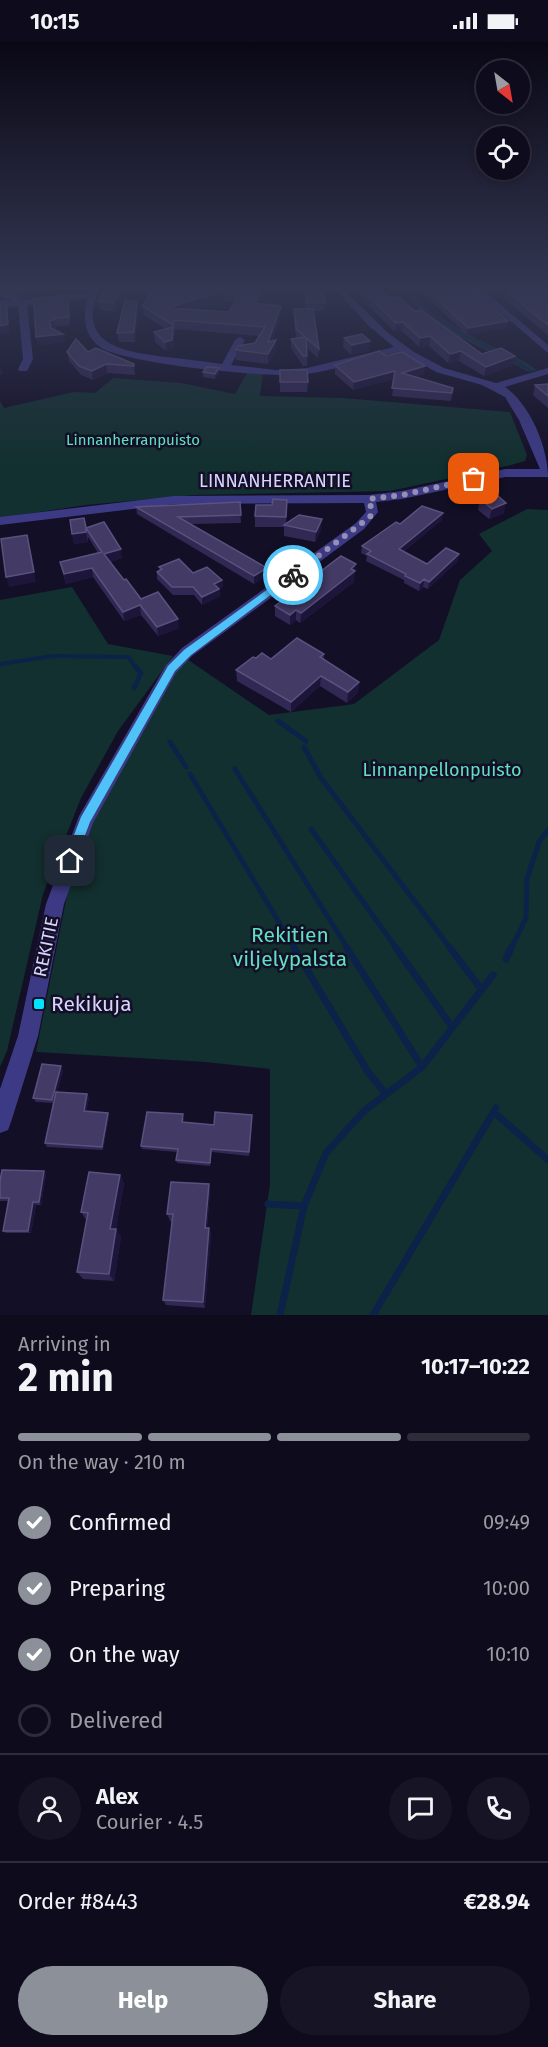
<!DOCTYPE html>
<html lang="en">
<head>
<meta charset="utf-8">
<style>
	:root { --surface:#0e0b1c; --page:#171425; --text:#f1f3f6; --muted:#9b9ba3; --line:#2e2b3b; --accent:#8c9099 }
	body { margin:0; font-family:"Fira Sans",sans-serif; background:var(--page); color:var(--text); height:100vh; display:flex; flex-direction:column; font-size:22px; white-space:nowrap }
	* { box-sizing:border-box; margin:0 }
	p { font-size:20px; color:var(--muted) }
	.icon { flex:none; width:33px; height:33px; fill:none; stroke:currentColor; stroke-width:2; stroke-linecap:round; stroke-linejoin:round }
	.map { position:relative; height:1273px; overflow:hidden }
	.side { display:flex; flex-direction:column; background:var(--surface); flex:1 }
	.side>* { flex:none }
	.needle { width:39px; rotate:149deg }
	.fabs { position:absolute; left:476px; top:18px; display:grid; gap:12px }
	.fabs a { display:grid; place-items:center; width:54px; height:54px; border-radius:50%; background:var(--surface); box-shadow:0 3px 9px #0003,0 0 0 2px var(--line); font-size:30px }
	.pin { position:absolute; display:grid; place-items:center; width:51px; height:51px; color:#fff; margin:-26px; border-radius:12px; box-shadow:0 3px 9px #0006 }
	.courier { position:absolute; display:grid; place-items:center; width:60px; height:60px; margin:-30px; border:4px solid #4fc3f7; border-radius:50%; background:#fff; color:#222; box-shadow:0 2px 8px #0007 }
	.headline em { font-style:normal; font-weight:700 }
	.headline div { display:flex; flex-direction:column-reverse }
	.headline { display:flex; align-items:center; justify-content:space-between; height:102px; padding:0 18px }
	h1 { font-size:39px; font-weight:700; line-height:45px }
	.bar { display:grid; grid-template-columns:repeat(4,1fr); gap:9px 6px; align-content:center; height:72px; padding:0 18px }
	.bar i { height:8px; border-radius:4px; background:var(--line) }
	.bar .current { background:var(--accent) }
	.bar p { grid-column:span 4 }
	.line { display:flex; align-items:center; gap:15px; padding:0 18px; border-top:2px solid var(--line) }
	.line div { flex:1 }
	.round { display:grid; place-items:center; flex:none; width:63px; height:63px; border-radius:32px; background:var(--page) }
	ol { padding:0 18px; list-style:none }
	li { display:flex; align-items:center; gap:18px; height:66px }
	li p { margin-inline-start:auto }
	li .icon { padding:6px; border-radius:50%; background:var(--accent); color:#fff; stroke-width:4 }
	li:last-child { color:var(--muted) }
	li i { width:33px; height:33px; border:3px solid var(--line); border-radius:50% }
	.button { display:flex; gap:12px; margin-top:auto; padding:12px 18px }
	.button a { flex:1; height:69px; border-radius:36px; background:var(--accent); color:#fff; font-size:24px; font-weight:700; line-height:69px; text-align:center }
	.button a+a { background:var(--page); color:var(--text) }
	.status { display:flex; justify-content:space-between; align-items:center; height:42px; padding:0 30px; background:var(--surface); direction:ltr }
	.status svg { height:16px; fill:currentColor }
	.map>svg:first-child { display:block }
	.green { fill:#12302f }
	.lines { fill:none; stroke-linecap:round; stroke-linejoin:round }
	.stream-far3 { stroke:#0c2248; stroke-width:3 }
	.stream-far2 { stroke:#0c2248; stroke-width:4 }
	.stream-far1 { stroke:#0c2248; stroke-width:5 }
	.stream { stroke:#0c2248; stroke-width:7 }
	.minor { fill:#3d3a85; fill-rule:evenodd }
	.wall { fill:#312854; fill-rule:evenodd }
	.shaded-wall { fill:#1d163a }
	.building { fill:#433a66; stroke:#5a527e; stroke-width:1.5; fill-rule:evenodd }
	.route { fill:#4fc3f7 }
	.done { stroke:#948fb3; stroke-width:6; stroke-dasharray:0 10.8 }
	.poi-dot { fill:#00e5ff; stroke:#130f26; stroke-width:2 }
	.labels { text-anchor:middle; stroke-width:5; stroke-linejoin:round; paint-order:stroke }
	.far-park-label { font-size:15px; fill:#5fe0c0; stroke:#130f26 }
	.street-label { font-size:18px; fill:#d9d4ff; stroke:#130f26 }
	.park-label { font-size:18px; fill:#5fe0c0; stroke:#130f26 }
	.near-park-label { font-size:21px; fill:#5fe0c0; stroke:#130f26 }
	.near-poi-label { font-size:21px; fill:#d9d4ff; stroke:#130f26; text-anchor:start }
</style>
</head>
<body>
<div class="status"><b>10:15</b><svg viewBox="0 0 49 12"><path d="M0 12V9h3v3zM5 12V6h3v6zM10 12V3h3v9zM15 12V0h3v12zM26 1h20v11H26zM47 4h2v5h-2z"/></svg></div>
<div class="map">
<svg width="548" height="1273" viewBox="0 0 548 1273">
	<rect width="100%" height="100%" fill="#130f26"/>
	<path class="green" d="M398,246H408L428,268L479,298L524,319L537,328L528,330C510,319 491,311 473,302C445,288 418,269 398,246Z
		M247,331L263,332L260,354L343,356L510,370L527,413L525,419L511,423L390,449L194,453L86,463L0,476V359L4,366L74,350L95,351L113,336L181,341L235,352Z
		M527,467L548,468V1273H251L270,1142V1027L206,1020L36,1010L69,843L90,779L144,689L184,615L269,673L354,662L439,598L460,538L492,509L479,492Z
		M72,545L108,602L173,614L118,689L81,756L43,852L7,1009L0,1025V558Z"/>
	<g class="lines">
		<path class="stream-far3" d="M403,246C430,275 462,294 499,310
			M509,315L529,328"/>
		<path class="stream-far2" d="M0,622L53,614L128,615L137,627"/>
		<path class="stream-far1" d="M134,646L141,631L136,625
			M278,679L306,699
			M170,700L186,725
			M304,705L321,736L451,907
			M235,727L348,907
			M190,732L295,907
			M311,787L397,907
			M511,907L526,876L527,837L539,800L548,788"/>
		<path class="stream" d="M294,906L368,1030L386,1052
			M347,906L422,1025
			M396,906L452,985
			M450,906L482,948
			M506,917L511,906
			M494,1070L548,1118
			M268,1162L304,1164
			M280,1273L304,1164L326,1111L364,1069L422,1025L493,933
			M373,1273L496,1066"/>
		<path class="minor" d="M92,246H100C74,303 124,310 166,315C185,317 203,319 222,322L235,298L240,295L245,298L231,323L276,328L307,326L394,305L369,284L334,246H342L388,291L414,310L444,326L496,341L548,326V332L505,345C530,362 548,405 548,435H505L402,457L376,460L378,470L364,487L192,614L176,631L93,781L64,862L38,994L11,1080L8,1088L0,1091V1047L18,994L46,862L79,774L166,623L182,606L356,481L366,470L364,461L174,462L0,483V475L174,454L369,453L402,449L505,427H540L519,378L505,355L482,343L436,330L400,309C369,317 338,327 307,332C275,337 124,322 100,305C84,293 82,275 88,256L27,263L33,317L27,329H19L18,327L23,317L18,264L0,266V260L12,259L0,253V247L24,258L89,251Z
			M472,246H481L548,303V311Z"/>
	</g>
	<path class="wall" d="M1,246H79L80,249L77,250L24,256Z
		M127,246L116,270L100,268L98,259Z
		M153,246H266L259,261L281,274L272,299L276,298V308L268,322L236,318V308L255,301L259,294L175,287L173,307L166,309L155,300L154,290L165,287L144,273L143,264ZM221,258L234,260L229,270L193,268Z
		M301,246H320V248L325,261L324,269H314L319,307L318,316L307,306V324H303L291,306V297L296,296L294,267H306L304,249L301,248Z
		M351,246H377L389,255L415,269L482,312L515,314L513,323L484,334L459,319L448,321L429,304L419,305L402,289L395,290Z
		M417,246H472L508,279L506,286L467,293Z
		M548,246V293L504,257L506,249Z
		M32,257L69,260L70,283L56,284V286L52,287L63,292L65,300L38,303L36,295L34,267Z
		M137,259L138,268L135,300H119L117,291Z
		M344,296L369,309L351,313L343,305Z
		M67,310H88L134,322L135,333L107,331L93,338L81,333L69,319Z
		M386,314L424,332L415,335L453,346L451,359L392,354L394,337L353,348L335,332V323Z
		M280,328L308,340L307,350H280Z
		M203,330L219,331L215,337L203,335Z
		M548,342V366L533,353L535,343Z
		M480,457L504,471L489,477L478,468Z
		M287,458L286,482L321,488L315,500L284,494V485H255V474L272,463Z
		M240,460L241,481L191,482L267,526V533L254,542L137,472L136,465Z
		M442,478L403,510L427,522L459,512L457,520L428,547L423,545L419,549L404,541V538L366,519L367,514L361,511L362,504L400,482Z
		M86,486L122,516L110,520L124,538L141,557L179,586L158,594L141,573L124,579L93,535L66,542L60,520L98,511L88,495V500L74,502L72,492Z
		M159,525L222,538L223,545L219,547L220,554L202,563L194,553H173L157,537V530L160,528Z
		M356,533L354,534V540L300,581L296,578L290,583L275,574V564Z
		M324,612V618L359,640L358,650L347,661L320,644L291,670L237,639L236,628L256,616L271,617Z
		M63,1028L57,1050L87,1052L89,1056L86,1070L108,1071L109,1075L103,1108L47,1105L45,1101L53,1061L36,1060L33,1056Z
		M252,1073L249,1114L212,1110L210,1124L177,1121L176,1118L177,1110L142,1107L141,1104L184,1076L183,1081L214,1083Z
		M46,1132L41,1163H36L31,1191H6L3,1189L9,1159H0V1139Z
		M120,1133L124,1142L116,1187L121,1195L114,1239L83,1237L77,1230L86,1178L81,1170Z
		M209,1142L210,1150L207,1186H209L211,1193L205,1266L166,1263L163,1258L172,1180L170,1179L167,1172Z"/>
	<path class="shaded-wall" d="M38,246H79L80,249L77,250L24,256L23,247Z
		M122,246H127L116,270L114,261Z
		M262,246H266L255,270V261Z
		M0,249H2L4,257L0,258Z
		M220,249L221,258L169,275L168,266Z
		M6,259L10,291L0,292V284Z
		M137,259L138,268L135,300L134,290Z
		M281,264V274L268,309V300Z
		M54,276L56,286L51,287L63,292L65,300L38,303L36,295L50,279Z
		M508,279L506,286L467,293L468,286Z
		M403,280L402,289L395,290L396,281Z
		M173,285L174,294L173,307L166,309L165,300Z
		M430,294L429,304L419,305L420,296Z
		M276,298V308L268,322V312Z
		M370,299L369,309L351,313L352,303Z
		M461,309L459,319L448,321L450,312Z
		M515,314L513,323L484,334L486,325Z
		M106,322L107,331L93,338L92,329Z
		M1,323L3,332L0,333V324Z
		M425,324L424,332L401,340L402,331Z
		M219,326V331L215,337V332Z
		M395,329L394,337L353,348L354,340Z
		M506,461L504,471L489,477L492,467Z
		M443,471L442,478L398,514L399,507Z
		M322,477L321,488L315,500L316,490Z
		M86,490L88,500L74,502L72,492Z
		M27,493L36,540L9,545L6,535Z
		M121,507L122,516L106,522L104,512Z
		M459,512L457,520L428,547L429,540Z
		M356,522L354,540L300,581L301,571Z
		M92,526L93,535L66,542L64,532Z
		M267,526V533L254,542V534Z
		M424,537L423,545L419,549L420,541Z
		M222,538L223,545L219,547L220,554L202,563V555L214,542Z
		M140,563L141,573L124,579L123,570Z
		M296,568V578L290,583V573Z
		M178,577L179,586L158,594L157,585Z
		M321,634L320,644L291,670V660Z
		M359,640L358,650L347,661L348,650Z
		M61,1024L63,1028L54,1061L52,1058Z
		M87,1052L89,1056L85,1073L84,1069Z
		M108,1071L109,1075L103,1108L102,1105Z
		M44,1129L46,1132L41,1163L39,1160Z
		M120,1133L124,1142L116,1187L121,1195L114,1239L109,1232L110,1187Z
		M209,1142L210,1150L206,1193L205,1186Z
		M33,1160L36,1163L31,1191L28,1189Z
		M209,1186L211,1193L205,1266L203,1260Z"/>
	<path class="building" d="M19,246H38L23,247Z
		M106,246H122L114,261L98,259Z
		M153,246H262L255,261L281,264L268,300L276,298L268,312L236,308L238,304L255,301L265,285L174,278L173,283L143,264ZM220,249L239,251L229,270L168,266Z
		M305,246H319V248H323L325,261H306Z
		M360,246H377L389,255L400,256L415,269L421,268L482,312L501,306L515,314L486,325L461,309L450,312L430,294L420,296L403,280L396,281Z
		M425,246H472L508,279L468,286Z
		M527,246H541L543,247L548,246V283L506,249Z
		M67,253L69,275L54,276V278L50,279L51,286L63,292L36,295L34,261L32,257Z
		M125,258L137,259L134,290L117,291Z
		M6,259L8,282L0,284V260Z
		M294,267H313L319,307L306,296L307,314H303L291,297L305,295L296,287Z
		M173,285L172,298L165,300L154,290Z
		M362,292L370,299L352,303L344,296Z
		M76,297L88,310L96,306L134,322V324L106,322L92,329L79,324L67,310Z
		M379,309L386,314L400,310L404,311L425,324L402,331L453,346L452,351L392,346L395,329L354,340L335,323Z
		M207,325L219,326L215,332L203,330Z
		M280,328H307L308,340H280Z
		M548,342V354L535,343Z
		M497,453L506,461L492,467L480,457Z
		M273,457L287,458L286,475L255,474L256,463H272Z
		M240,460L241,473L178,475L267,526L254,534L136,465Z
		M422,464L443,471L399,507L427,522L446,506L459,512L429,540L424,537L420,541L405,534L406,532L367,512L371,509L362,504L396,480L400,482Z
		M299,473L322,477L316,490L284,483Z
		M84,476L86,486L104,480L121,507L104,512L124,538L126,537L141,557L158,550L178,577L157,585L140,563L123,570L92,526L64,532L60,520L102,510L86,486V490L72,492L70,478Z
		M27,493L34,530L6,535L1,497Z
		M341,514L356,522L351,527L355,529L301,571L296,568L290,573L275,564Z
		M179,517L193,531L207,525L222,538L214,542L219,547L202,555L193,545H172L157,530L162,527L159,525Z
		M297,596L324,612L320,615L359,640L348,650L321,634L291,660L236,628L253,615L256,616L262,611L271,617Z
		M42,1022L61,1024L52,1058L33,1056Z
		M56,1050L87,1052L84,1069L108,1071L102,1105L45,1101Z
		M147,1070L183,1072L182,1080L214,1083L215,1070L252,1073L249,1110L211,1107L210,1121L176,1118L178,1107L141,1104Z
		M2,1128L44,1129L39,1160H33L28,1189H3L9,1156H0V1139Z
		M89,1130L120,1133L110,1187H116L109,1232L77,1230L88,1171L81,1170Z
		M171,1140L209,1142L205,1186H209L203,1260L163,1258L173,1172H167Z"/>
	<linearGradient id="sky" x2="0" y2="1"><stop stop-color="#0a0815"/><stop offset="0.58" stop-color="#333752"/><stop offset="1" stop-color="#333752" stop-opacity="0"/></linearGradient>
	<rect width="548" height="424" fill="url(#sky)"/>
	<path class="route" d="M290,531L297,533L191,613L175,629L90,780L74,822H66L64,819L81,775L168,624L184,608Z"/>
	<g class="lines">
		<path class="done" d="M293,533L370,475L372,470L369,457L402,453L474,437"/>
	</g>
	<rect class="poi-dot" x="33" y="956" width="12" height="12" rx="3"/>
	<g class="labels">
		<g class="far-park-label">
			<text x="133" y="403">Linnanherranpuisto</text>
		</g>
		<g class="street-label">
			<text x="275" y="445">LINNANHERRANTIE</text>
			<text transform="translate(46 905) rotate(-78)" y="6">REKITIE</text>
		</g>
		<g class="park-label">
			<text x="442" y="734">Linnanpellonpuisto</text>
		</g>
		<g class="near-park-label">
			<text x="290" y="900">Rekitien<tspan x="290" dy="24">viljelypalsta</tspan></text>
		</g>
		<g class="near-poi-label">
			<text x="51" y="969">Rekikuja</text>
		</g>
	</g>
</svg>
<div class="fabs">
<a><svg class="needle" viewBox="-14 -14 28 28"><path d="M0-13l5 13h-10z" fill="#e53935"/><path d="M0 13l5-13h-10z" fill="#9b9ba3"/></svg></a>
<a><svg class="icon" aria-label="locate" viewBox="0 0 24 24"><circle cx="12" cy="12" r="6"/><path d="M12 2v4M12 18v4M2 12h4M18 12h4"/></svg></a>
</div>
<div class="pin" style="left:474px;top:437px;background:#ea580c"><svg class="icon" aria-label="bag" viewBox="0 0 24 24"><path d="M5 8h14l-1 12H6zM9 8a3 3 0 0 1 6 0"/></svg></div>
<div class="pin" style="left:70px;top:819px;background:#1f2937"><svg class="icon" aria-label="home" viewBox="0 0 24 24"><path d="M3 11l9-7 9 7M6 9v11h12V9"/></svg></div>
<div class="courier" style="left:293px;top:533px"><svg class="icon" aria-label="bike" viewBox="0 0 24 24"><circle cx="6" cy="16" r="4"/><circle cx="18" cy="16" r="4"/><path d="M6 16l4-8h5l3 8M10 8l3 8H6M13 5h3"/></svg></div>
</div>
<section class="side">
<div class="headline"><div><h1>2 min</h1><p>Arriving in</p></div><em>10:17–10:22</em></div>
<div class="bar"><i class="current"></i><i class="current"></i><i class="current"></i><i></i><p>On the way · 210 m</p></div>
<ol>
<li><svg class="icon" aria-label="check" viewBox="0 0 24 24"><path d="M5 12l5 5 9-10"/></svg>Confirmed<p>09:49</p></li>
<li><svg class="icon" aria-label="check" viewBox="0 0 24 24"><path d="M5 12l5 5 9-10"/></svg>Preparing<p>10:00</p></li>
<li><svg class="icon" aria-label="check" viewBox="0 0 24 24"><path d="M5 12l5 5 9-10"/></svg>On the way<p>10:10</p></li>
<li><i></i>Delivered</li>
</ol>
<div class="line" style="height:108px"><a class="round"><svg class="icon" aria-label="person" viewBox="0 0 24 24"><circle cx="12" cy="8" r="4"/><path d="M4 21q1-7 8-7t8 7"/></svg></a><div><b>Alex</b><p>Courier · 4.5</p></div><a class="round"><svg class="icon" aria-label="chat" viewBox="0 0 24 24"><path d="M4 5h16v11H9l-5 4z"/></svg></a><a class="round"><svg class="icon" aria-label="phone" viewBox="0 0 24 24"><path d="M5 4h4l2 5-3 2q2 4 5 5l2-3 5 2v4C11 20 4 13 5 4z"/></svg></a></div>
<div class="line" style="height:78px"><div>Order #8443</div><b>€28.94</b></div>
<div class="button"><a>Help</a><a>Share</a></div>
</section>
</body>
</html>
